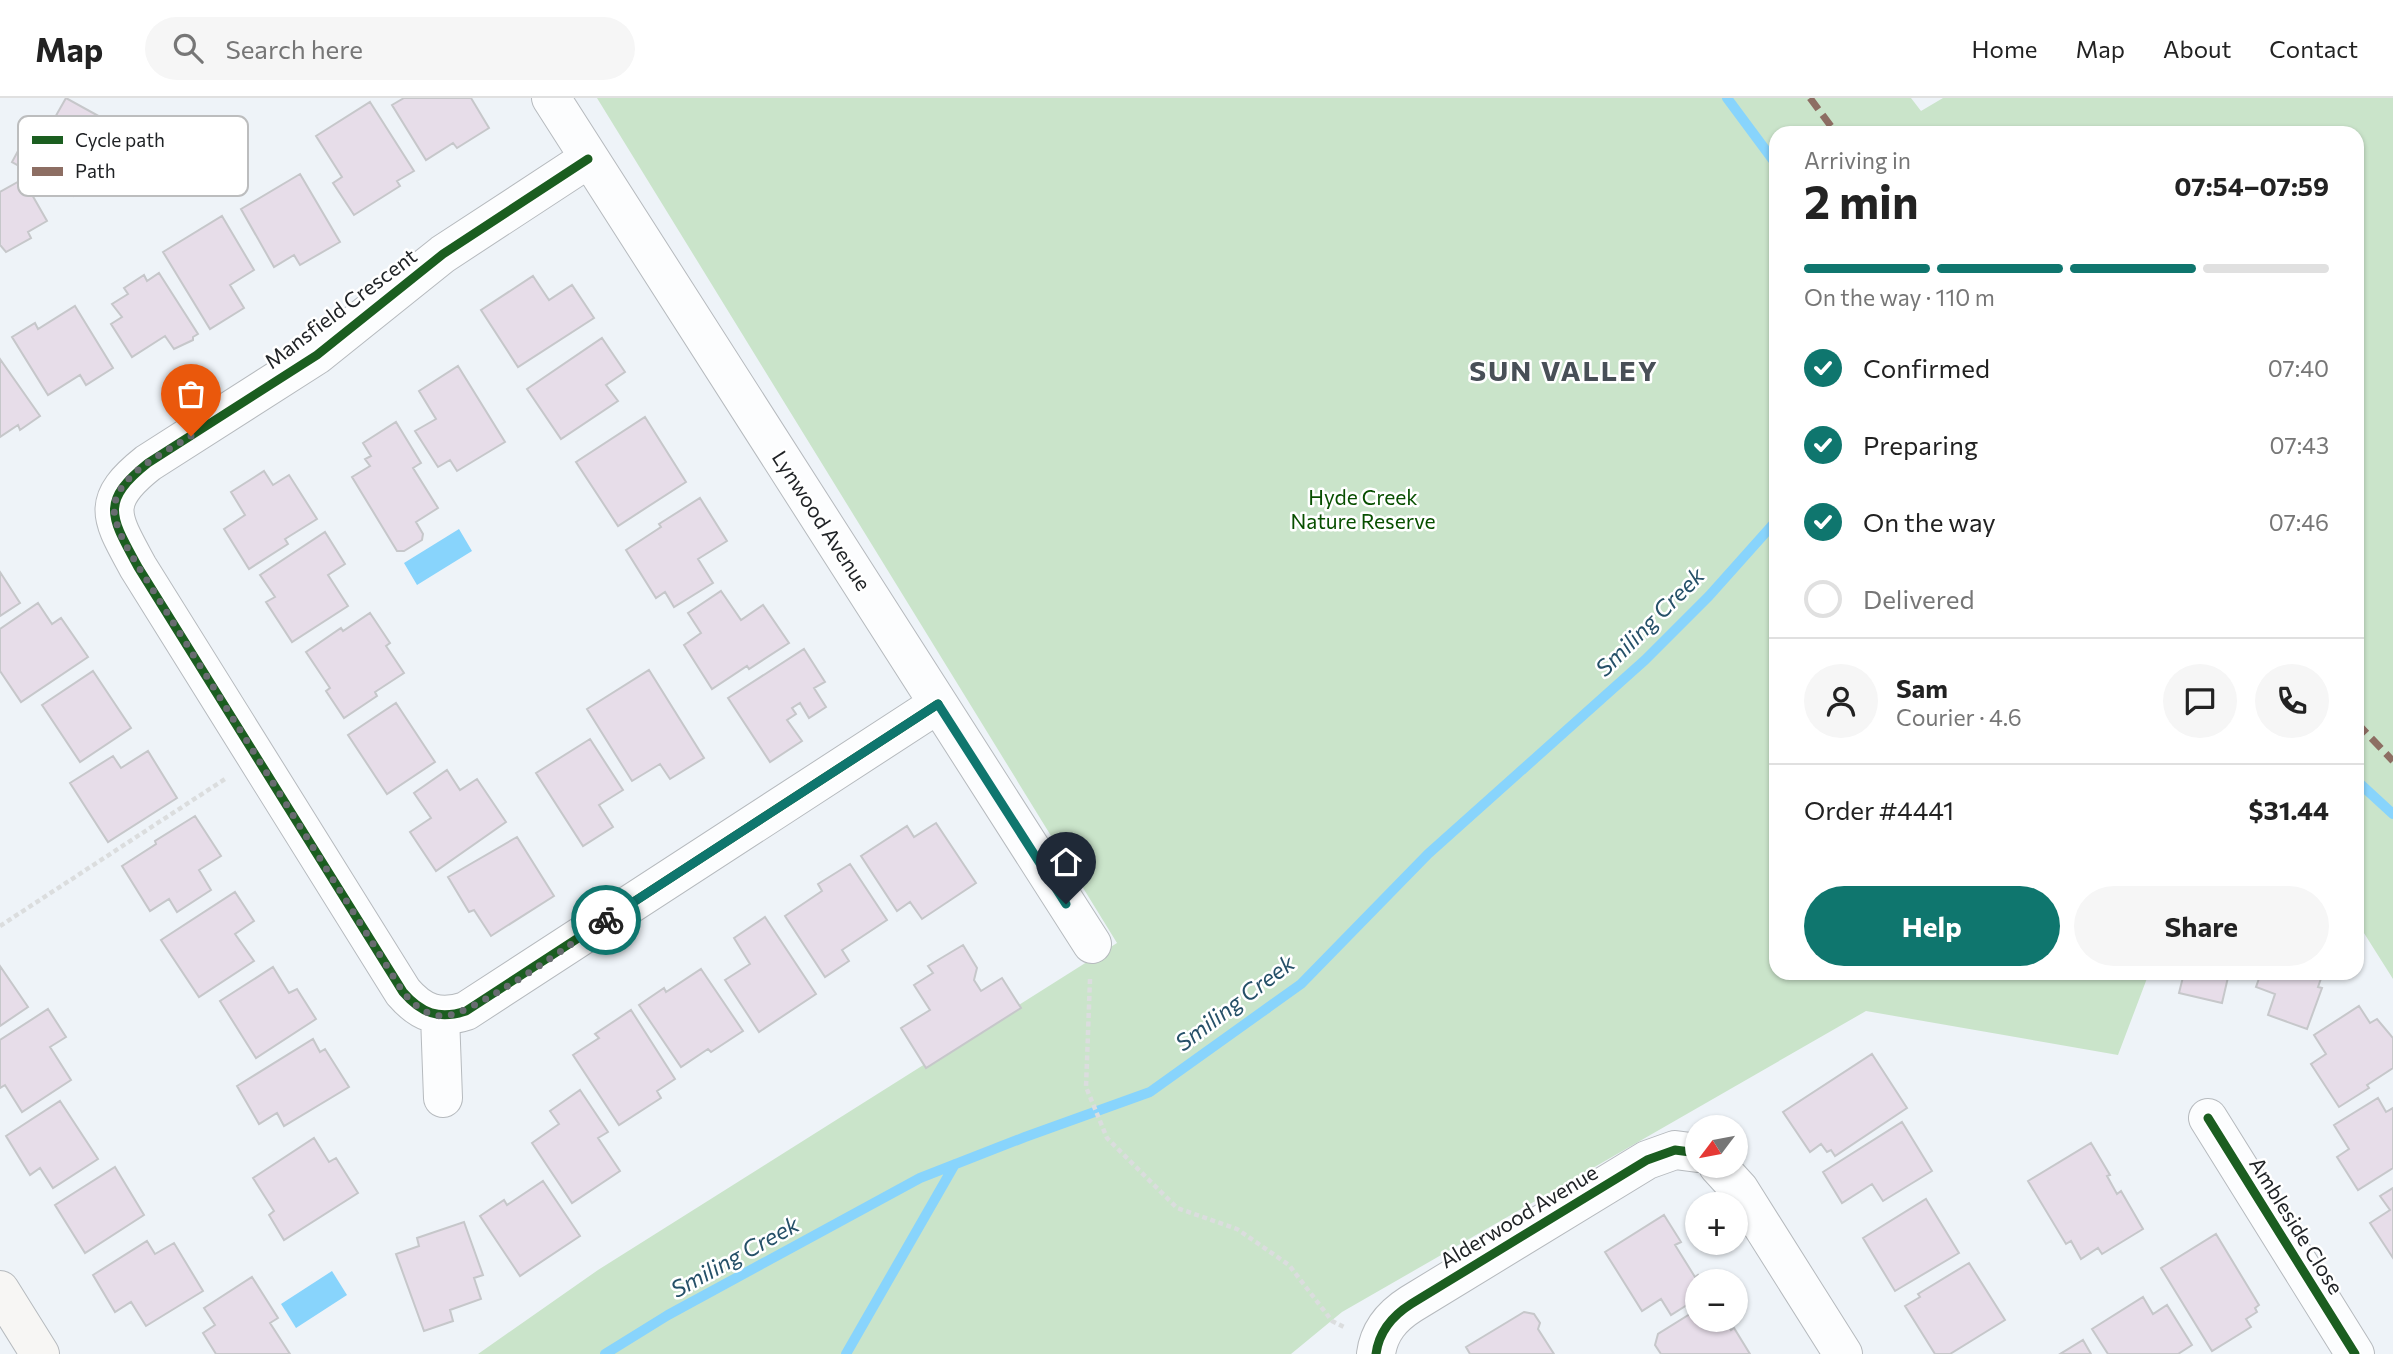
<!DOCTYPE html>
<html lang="en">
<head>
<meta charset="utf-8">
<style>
	:root { --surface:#fff; --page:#f6f6f6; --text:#222; --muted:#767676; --line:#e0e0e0; --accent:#0f766e }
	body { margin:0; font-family:Commissioner,sans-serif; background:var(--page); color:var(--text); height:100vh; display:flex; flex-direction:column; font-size:26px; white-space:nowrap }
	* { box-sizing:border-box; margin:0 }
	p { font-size:23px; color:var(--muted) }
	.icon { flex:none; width:38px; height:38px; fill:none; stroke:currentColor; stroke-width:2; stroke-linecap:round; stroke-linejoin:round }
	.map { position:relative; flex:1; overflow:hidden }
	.sheet { position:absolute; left:1769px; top:28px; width:595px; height:854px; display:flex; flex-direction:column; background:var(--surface); border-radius:21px; box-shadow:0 2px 5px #0004 }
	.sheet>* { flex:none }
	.needle { width:46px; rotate:238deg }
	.fabs { position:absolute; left:1685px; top:1017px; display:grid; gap:14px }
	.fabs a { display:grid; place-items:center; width:63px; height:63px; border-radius:50%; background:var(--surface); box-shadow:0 2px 5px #0004; font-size:35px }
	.pin { position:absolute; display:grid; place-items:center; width:60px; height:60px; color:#fff; margin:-72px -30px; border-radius:50% 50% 50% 0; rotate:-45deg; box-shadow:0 0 7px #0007 }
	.pin .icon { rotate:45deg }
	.courier { position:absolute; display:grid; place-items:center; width:70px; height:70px; margin:-35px; border:5px solid #0f766e; border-radius:50%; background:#fff; color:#222; box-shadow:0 2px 9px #0007 }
	.head em { font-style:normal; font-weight:700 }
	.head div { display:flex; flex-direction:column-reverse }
	.head { display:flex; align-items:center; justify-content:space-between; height:119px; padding:0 35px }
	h1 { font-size:46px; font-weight:700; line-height:52px }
	.bar { display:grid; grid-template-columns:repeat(4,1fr); gap:10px 7px; align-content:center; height:84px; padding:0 35px }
	.bar i { height:9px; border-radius:5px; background:var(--line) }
	.bar .current { background:var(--accent) }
	.bar p { grid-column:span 4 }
	.line { display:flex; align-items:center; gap:18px; padding:0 35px; border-top:2px solid var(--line) }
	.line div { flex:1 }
	.round { display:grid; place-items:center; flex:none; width:74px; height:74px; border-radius:37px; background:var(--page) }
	ol { padding:0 35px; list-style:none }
	li { display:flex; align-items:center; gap:21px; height:77px }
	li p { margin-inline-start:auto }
	li .icon { padding:7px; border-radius:50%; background:var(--accent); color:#fff; stroke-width:4 }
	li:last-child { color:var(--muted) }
	li i { width:38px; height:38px; border:4px solid var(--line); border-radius:50% }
	.action { display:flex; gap:14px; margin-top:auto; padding:14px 35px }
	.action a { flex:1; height:80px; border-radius:42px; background:var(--accent); color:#fff; font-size:28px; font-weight:700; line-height:80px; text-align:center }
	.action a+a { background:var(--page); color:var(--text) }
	header { display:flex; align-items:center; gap:42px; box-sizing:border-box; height:98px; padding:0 35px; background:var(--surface); border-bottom:2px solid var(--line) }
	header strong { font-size:33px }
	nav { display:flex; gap:38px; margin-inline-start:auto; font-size:24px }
	.search { width:490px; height:63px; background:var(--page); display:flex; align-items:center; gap:18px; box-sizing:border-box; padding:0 24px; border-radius:38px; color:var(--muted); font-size:26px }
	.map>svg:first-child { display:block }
	.green { fill:#cae4ca }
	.water { fill:#88d4fc }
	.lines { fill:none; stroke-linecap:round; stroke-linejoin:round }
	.stream { stroke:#88d4fc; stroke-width:10 }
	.building { fill:#e7dde9; stroke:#c6c7ca; stroke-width:2 }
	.street-casing { stroke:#b6babe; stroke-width:40 }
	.secondary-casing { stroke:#b6babe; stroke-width:40 }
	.path { stroke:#dbddde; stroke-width:4.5; stroke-dasharray:5 3.5; stroke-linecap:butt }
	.street { stroke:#fcfdfe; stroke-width:38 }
	.secondary { stroke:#f7f6f4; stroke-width:38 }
	.quiet { stroke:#8d6e63; stroke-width:7; stroke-dasharray:14 7; stroke-linecap:butt }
	.cycleway-casing { stroke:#fff; stroke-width:13 }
	.cycleway { stroke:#1b5e20; stroke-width:9 }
	.done { stroke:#686c70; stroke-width:7; stroke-dasharray:0 12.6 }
	.route { stroke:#0f766e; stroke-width:9 }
	.labels { text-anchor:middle; stroke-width:5; stroke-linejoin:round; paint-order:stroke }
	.street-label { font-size:21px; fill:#202326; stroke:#fff }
	.park-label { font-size:21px; fill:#084f00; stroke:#fff }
	.water-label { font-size:23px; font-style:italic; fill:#255068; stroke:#fff }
	.district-label { font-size:28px; font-weight:bold; letter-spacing:2px; fill:#484f57; stroke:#fff }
	.key { fill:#fff; stroke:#bcbdbe; stroke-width:2 }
	.key-label { font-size:19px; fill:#202326 }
</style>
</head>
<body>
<header>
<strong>Map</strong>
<div class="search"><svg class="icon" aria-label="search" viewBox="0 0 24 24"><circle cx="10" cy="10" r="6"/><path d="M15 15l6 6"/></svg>Search here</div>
<nav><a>Home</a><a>Map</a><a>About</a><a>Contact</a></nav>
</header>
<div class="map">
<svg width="2393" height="1256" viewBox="0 0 2393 1256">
	<rect width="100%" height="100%" fill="#eef3f8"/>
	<path class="green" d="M597,0H1911L1921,13L1943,0H2393V881L2357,824V35H1776V875H2149L2118,957L1866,913L1342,1214L1291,1256H478L598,1172L1117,845Z"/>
	<path class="water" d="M459,431L472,453L417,487L404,465Z
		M332,1173L347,1197L296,1230L281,1206Z"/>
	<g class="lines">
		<path class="stream" d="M1727,0L1776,66
			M2357,683L2393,716
			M605,1256L668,1217L920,1080L1025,1039L1150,994L1301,886L1428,756L1645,562L1709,498L1776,423
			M846,1256L955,1066"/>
	</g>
	<path class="building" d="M66,0L113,26L73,98L12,64L31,29L45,37Z
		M404,0H471L489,30L457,50L453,45L426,62L392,7Z
		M370,4L414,73L397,83L400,88L354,117L333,85L342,79L316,38Z
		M300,76L340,144L300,167L294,157L274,169L241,111Z
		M23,81L47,123L28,134L31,140L6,154L0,147V94Z
		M222,118L254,172L230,187L244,210L210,231L163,154Z
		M159,175L198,236L193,239V242L174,251L165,238L132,259L111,226L122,219L112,206L128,196L124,190L144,177L147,183Z
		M533,178L549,202L572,187L594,220L518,269L481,212Z
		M75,208L113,270L86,287L80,277L48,297L12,239L35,225L38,231Z
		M602,240L625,274L606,287L618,303L561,341L527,291Z
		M0,261L40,318L20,332L18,327L0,339Z
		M458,268L505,344L457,373L450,362L438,369L415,333L436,321L419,293Z
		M645,319L686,384L618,428L576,364Z
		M396,324L421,365L413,370L438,410L416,424L423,436L422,442L404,453H397L352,379L370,368L365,361L371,358L363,345Z
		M264,373L273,387L289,377L317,421L285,441L288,446L249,471L224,431L245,417L231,394Z
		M700,400L727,443L698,461L713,485L674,509L665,494L656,500L626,452L661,429L659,426Z
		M325,434L345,466L328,477L348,508L292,544L266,504L275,499L260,477Z
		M0,474L20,505L0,518Z
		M721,493L741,522L763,507L789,545L749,571L747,568L712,591L684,547L701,535L688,515Z
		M38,505L52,526L61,520L88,559L21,604L0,573V531Z
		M370,515L390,545L386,548L404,575L375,594L377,598L344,620L326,593L330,590L306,554L341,530L343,533Z
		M804,551L825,584L814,590L826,609L809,620L800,605L792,610L796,616L787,622L802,643L770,664L728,600Z
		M649,572L704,660L670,681L660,666L632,683L587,611Z
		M93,573L131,630L80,664L42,607Z
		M396,605L435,664L387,696L348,637Z
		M590,641L623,692L599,707L613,729L583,748L536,675Z
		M148,653L177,700L108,744L70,685L113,658L121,670Z
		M447,672L460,692L477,681L506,724L436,773L410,734L431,720L414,695Z
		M195,718L221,758L199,772L211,792L177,814L169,801L150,813L122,768L156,746L155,743Z
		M936,725L976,785L922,821L910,804L897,813L861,758L907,728L914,739Z
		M517,739L554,798L491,838L474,812L469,814L448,779Z
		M850,766L887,822L842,852L849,863L825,879L785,818L822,793L818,786Z
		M235,794L254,823L235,836L254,863L199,899L161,842Z
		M765,819L816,896L759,934L725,882L750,866L734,840Z
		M963,847L977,870L974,882L981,893L1002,880L1021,910L926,970L901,930L930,912L914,887L933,875L928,868Z
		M0,868L28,909L0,928Z
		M273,869L289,895L297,891L316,921L256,960L220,903Z
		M701,871L743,933L711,954L708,951L681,969L639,907L664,890L666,894Z
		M2184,875H2229L2222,905L2179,895Z
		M2261,875H2323L2318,889L2322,890L2307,931L2268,917L2275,896L2256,889Z
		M2359,908L2370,925L2377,921L2393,940V970L2367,987L2369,990L2339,1009L2311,966L2326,956L2314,937Z
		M48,911L66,939L50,949L71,982L22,1014L5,987L0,990V942Z
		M631,912L675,981L657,993L661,1000L619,1027L573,957L599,940L595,936Z
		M313,941L320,954L325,951L349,989L284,1028L277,1015L259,1026L237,988Z
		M1872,956L1907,1010L1835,1058L1831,1052L1827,1054L1821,1046L1810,1054L1783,1014Z
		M580,992L608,1034L598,1040L620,1073L572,1105L532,1045L559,1026L550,1013Z
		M2378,1000L2386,1014L2393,1010V1070L2358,1092L2337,1059L2349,1051L2334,1027Z
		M60,1003L98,1061L53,1090L40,1070L30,1077L6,1038Z
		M1902,1024L1932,1073L1883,1103L1872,1086L1842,1105L1823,1074Z
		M314,1040L329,1064L336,1060L358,1095L284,1142L269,1117L274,1113L253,1080Z
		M2091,1045L2110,1077L2107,1078L2117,1096L2121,1093L2143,1131L2102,1156L2098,1150L2081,1161L2071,1143L2066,1146L2028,1083Z
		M115,1069L144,1117L85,1155L55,1107Z
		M543,1083L580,1138L520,1178L480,1118L504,1102L507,1107Z
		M2393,1090V1160L2370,1125L2390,1112L2380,1098Z
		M1926,1101L1959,1155L1895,1193L1863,1140Z
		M1664,1117L1681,1144L1675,1147L1695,1179L1698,1177L1702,1183H1698V1200L1671,1217L1661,1201L1642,1213L1605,1154Z
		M464,1124L483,1177L474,1180L481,1201L450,1212L453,1223L424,1233L396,1156L419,1148L417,1140Z
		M2216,1136L2259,1207L2255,1210L2257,1214L2246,1221L2251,1229L2212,1253L2161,1170Z
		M147,1143L155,1156L174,1145L203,1193L146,1228L131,1204L115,1214L93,1177Z
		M1969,1165L2005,1222L1950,1256H1935L1905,1208L1920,1199L1918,1196Z
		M252,1179L278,1220L270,1225L290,1256H216L203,1235L215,1227L204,1210Z
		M2143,1199L2153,1216L2167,1207L2192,1247L2178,1256H2108L2092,1231Z
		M1698,1211V1222H1725L1731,1232L1734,1230L1750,1256H1661L1655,1247L1658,1236Z
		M1524,1214L1534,1216L1540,1225L1538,1231L1554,1256H1470L1466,1249Z
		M2083,1242L2091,1256H2060Z"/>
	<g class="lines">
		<g class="street-casing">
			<path id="street" d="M551,0L1092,846
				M588,61L443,156L317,257L148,365C99,404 111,419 138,469L403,894C421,915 439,922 466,913L938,606
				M440,918L443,1000
				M2208,1020L2355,1256
				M1718,1068L1739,1091L1843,1256
				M1376,1256C1379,1233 1392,1218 1411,1206L1647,1062L1675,1052L1698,1055"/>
		</g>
		<g class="secondary-casing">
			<path id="secondary" d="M0,1192L40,1256"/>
		</g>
		<path class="path" d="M0,828L225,681
			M1090,881L1086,989L1107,1040L1177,1110L1237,1131L1289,1167L1332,1223L1346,1230"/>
		<use href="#street" class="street"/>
		<use href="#secondary" class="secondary"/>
		<path class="quiet" d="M1810,0L1836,35
			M2357,625L2393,663"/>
		<g class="cycleway-casing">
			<path id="cycleway" d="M588,61L443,156L317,257L148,365C99,404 111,419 138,469L403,894C421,915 439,922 466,913L938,606
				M2208,1020L2355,1256
				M1376,1256C1379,1233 1392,1218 1411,1206L1647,1062L1675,1052L1698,1055"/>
		</g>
		<use href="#cycleway" class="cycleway"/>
	</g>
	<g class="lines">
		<path class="done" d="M191,338C164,355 107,381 115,419C119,437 129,453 138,468L403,894C413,906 426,918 443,918C473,918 576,842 606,822"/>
		<path class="route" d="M606,822L938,606L1066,806"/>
	</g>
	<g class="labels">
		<g class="street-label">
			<text transform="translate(341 211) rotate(-37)" y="7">Mansfield Crescent</text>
			<text transform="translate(821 423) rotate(57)" y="7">Lynwood Avenue</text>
			<text transform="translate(1519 1119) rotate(-31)" y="7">Alderwood Avenue</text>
			<text transform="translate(2296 1128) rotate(58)" y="7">Ambleside Close</text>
		</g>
		<g class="park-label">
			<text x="1363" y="407">Hyde Creek<tspan x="1363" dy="24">Nature Reserve</tspan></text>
		</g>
		<g class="water-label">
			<text transform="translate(1650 524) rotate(-45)" y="8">Smiling Creek</text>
			<text transform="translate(1235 905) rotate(-37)" y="8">Smiling Creek</text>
			<text transform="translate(735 1159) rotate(-29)" y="8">Smiling Creek</text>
		</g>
		<g class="district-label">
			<text x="1564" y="283">SUN VALLEY</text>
		</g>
	</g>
	<rect x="18" y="18" width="230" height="80" rx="10" class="key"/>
	<rect x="32" y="38" width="31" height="8" fill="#1b5e20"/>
	<rect x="32" y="69" width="31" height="9" fill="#8d6e63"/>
	<g class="key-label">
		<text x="75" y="49">Cycle path</text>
		<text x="75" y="80">Path</text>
	</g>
</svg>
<div class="fabs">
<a><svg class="needle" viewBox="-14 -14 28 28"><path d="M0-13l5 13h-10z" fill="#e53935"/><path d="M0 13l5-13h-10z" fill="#767676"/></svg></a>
<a>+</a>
<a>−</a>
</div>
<div class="pin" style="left:191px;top:338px;background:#ea580c"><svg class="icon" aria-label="bag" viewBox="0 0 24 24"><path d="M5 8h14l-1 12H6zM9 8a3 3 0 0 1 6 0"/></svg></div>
<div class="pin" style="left:1066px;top:806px;background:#1f2937"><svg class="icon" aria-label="home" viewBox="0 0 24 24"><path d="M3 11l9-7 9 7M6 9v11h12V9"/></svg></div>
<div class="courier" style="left:606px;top:822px"><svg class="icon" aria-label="bike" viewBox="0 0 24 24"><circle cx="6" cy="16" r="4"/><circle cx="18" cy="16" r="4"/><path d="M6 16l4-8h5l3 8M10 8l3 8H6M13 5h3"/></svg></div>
<section class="sheet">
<div class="head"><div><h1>2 min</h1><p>Arriving in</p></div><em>07:54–07:59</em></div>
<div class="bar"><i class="current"></i><i class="current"></i><i class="current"></i><i></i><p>On the way · 110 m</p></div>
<ol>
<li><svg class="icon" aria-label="check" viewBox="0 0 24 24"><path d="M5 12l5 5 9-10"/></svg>Confirmed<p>07:40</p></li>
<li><svg class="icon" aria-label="check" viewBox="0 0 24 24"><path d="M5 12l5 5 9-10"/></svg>Preparing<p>07:43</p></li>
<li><svg class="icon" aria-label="check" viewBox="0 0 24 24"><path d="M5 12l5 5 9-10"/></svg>On the way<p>07:46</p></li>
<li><i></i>Delivered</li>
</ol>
<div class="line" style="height:126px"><a class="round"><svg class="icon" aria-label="person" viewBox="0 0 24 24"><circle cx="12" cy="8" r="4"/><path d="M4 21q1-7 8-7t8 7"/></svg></a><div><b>Sam</b><p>Courier · 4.6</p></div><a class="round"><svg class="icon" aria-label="chat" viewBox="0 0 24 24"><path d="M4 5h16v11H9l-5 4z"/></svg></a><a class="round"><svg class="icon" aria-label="phone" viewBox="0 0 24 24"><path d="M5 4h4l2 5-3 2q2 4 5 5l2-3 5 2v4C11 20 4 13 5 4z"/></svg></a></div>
<div class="line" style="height:91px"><div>Order #4441</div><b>$31.44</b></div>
<div class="action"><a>Help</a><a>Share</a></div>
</section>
</div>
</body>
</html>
